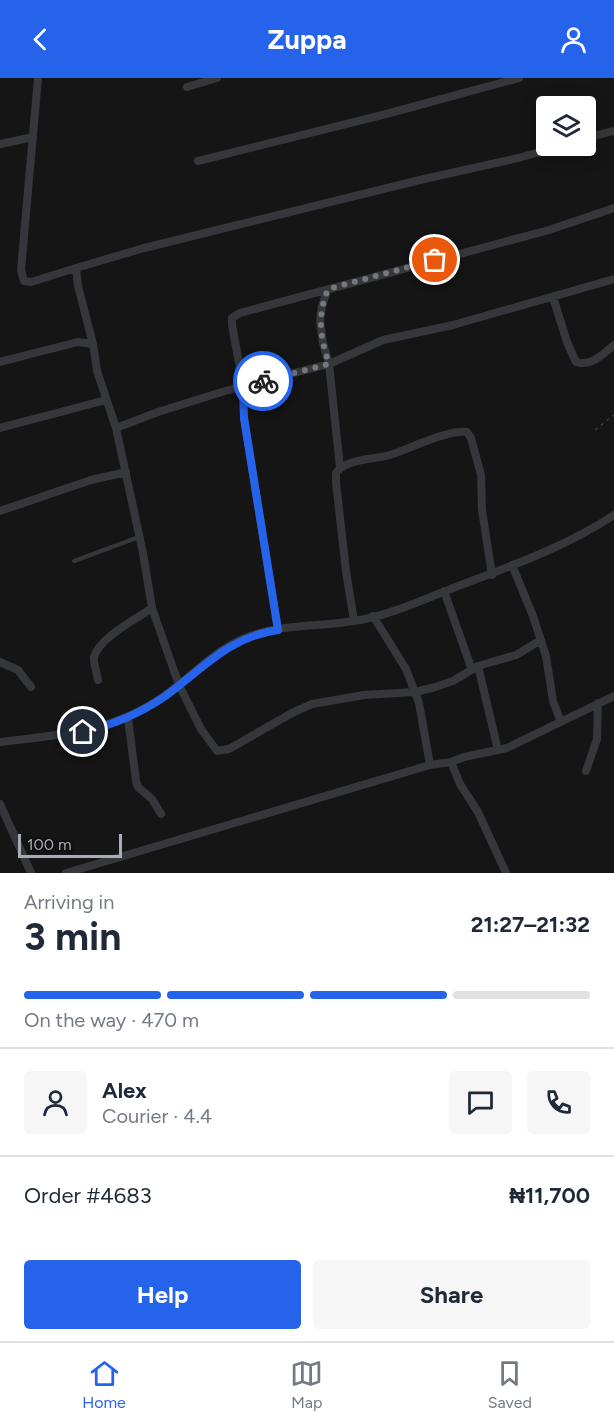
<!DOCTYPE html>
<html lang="en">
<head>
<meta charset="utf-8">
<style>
	:root { --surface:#fff; --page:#f6f6f7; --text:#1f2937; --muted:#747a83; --line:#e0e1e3; --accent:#2563eb }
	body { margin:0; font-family:Figtree,sans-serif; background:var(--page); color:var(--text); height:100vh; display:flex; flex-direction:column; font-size:22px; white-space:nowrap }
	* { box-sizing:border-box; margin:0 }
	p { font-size:20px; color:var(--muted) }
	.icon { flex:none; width:33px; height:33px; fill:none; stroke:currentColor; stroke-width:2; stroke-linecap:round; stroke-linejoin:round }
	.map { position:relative; height:795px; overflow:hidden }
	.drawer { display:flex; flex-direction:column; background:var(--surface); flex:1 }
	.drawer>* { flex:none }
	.fabs { position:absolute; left:536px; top:18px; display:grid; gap:12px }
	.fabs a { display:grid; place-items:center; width:60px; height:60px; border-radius:6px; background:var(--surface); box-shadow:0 3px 15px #0003; font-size:30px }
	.scale { position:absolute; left:18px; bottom:15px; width:104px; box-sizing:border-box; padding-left:6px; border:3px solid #a8acb6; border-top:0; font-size:16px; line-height:21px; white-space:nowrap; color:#a8acb6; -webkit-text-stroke:4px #101011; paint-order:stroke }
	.pin { position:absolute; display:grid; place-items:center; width:51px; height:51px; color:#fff; margin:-26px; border:3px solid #fff; border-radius:50%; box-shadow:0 2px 6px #0007 }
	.courier { position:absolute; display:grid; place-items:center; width:60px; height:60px; margin:-30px; border:4px solid #2563eb; border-radius:50%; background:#fff; color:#222; box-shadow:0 2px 8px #0007 }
	.summary em { font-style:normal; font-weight:700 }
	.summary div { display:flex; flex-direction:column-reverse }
	.summary { display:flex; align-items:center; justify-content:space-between; height:102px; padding:0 24px }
	h1 { font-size:39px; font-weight:700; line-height:45px }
	.bar { display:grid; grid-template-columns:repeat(4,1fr); gap:9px 6px; align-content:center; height:72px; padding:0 24px }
	.bar i { height:8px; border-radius:4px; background:var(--line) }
	.bar .current { background:var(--accent) }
	.bar p { grid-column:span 4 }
	.line { display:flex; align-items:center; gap:15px; padding:0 24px; border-top:2px solid var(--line) }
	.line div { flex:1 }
	.round { display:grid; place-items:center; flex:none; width:63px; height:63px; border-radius:6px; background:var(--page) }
	.cta { display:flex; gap:12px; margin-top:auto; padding:12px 24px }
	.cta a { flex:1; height:69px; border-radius:6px; background:var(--accent); color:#fff; font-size:24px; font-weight:700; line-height:69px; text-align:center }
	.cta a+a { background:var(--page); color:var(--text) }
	header { display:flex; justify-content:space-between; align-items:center; height:78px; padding:0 24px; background:var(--accent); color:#fff; font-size:27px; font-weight:700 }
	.dock { display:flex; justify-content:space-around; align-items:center; height:84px; border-top:2px solid var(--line); background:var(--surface); font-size:16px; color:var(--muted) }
	.dock a { display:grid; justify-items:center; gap:3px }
	.dock .current { color:var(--accent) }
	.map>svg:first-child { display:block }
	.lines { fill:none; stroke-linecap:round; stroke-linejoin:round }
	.path { stroke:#3c3e42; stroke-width:1.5; stroke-dasharray:3 4.5; stroke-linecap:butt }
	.lane { stroke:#36373b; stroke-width:4 }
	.street { stroke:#36373b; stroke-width:8 }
	.done { stroke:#75777e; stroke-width:6; stroke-dasharray:0 10.8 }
	.route { stroke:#2563eb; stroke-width:8 }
</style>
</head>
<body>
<header><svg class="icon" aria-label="back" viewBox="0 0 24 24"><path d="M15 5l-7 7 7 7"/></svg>Zuppa<svg class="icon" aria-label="person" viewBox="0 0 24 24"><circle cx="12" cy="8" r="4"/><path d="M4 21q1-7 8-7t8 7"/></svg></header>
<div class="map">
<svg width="614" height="795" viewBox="0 0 614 795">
	<rect width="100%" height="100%" fill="#151516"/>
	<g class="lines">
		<path class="path" d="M595,352L614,337"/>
		<path class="lane" d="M74,483L139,459"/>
		<path class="street" d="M38,0L21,192L24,203L31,204L76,190
			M187,9L217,0
			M585,60L614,53
			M0,66L33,59
			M198,83L390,35L519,0
			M328,211L322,228L320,243L323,265L329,286L340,390
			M553,219L567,264L576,284C591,289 603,276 614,267
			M0,284L78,264L93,266
			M0,350L106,322
			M116,350L158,334L225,313L329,286L383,262L453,247L614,201
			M0,433L91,402L126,394
			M512,487L533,538L546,578L553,623L561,644
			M444,513L472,592
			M373,538L406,591L419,625L430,687L451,684L460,706L478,734L506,795
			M354,543L346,493L336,404V395C347,380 374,382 390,377C409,371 449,351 467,354L471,360L481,397L482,432L492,497
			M278,552L244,340L243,307L232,247V240L240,235L549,152L614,130
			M541,562L516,577L478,588L453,603L432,610L415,614L364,617L312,626L292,635L229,671L217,673L201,651L179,607L152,530L143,475L116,350L97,293L93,266L78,208L76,190L144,170L424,101L518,80L561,68
			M0,584L18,592L31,609
			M478,588L498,672
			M98,602C97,595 93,585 94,579C99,560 136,541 152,530
			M128,640L136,703L138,709L152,721L161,736
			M0,664C60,657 113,654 164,618C192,599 217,569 250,558C282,546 319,549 353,543C386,539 422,522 453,510C508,489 564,470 614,437
			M451,684L464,679L507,670L614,618
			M586,693L597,661L598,625
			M0,726L31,795
			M66,795L430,687"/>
	</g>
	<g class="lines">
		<path class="done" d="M263,303L329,286C320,258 317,238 328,211L435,182"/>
		<path class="route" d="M83,654C113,647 139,636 164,619C203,591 228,559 278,552L244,340L243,307L263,303"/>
	</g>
</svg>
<div class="fabs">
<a><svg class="icon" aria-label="layers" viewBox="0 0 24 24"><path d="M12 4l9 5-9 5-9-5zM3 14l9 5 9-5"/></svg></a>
</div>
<div class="scale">100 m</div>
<div class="pin" style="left:435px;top:182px;background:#ea580c"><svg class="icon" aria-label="bag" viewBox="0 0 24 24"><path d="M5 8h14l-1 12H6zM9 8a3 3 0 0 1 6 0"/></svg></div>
<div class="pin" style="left:83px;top:654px;background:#1f2937"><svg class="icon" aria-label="home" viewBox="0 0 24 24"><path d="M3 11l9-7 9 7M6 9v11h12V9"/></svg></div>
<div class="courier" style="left:263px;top:303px"><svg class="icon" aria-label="bike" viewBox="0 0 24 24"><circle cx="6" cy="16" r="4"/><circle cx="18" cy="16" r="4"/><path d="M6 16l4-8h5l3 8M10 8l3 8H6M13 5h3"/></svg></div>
</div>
<section class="drawer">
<div class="summary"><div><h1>3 min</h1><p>Arriving in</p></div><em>21:27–21:32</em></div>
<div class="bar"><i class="current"></i><i class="current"></i><i class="current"></i><i></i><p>On the way · 470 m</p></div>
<div class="line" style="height:108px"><a class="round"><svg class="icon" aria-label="person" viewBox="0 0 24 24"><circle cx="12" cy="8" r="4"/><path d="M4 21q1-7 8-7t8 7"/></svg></a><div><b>Alex</b><p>Courier · 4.4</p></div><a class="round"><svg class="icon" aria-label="chat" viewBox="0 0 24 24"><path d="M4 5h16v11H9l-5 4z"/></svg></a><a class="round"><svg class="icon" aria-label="phone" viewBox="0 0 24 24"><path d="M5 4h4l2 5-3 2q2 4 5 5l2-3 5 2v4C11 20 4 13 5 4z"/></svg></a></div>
<div class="line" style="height:78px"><div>Order #4683</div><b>₦11,700</b></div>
<div class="cta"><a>Help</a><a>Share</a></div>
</section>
<nav class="dock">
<a class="current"><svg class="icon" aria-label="home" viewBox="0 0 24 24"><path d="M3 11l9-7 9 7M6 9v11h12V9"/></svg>Home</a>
<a><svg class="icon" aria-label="map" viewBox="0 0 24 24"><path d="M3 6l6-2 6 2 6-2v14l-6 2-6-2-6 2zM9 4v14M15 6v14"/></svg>Map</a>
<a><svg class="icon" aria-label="saved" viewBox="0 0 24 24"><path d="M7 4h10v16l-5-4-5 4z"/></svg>Saved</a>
</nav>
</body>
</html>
